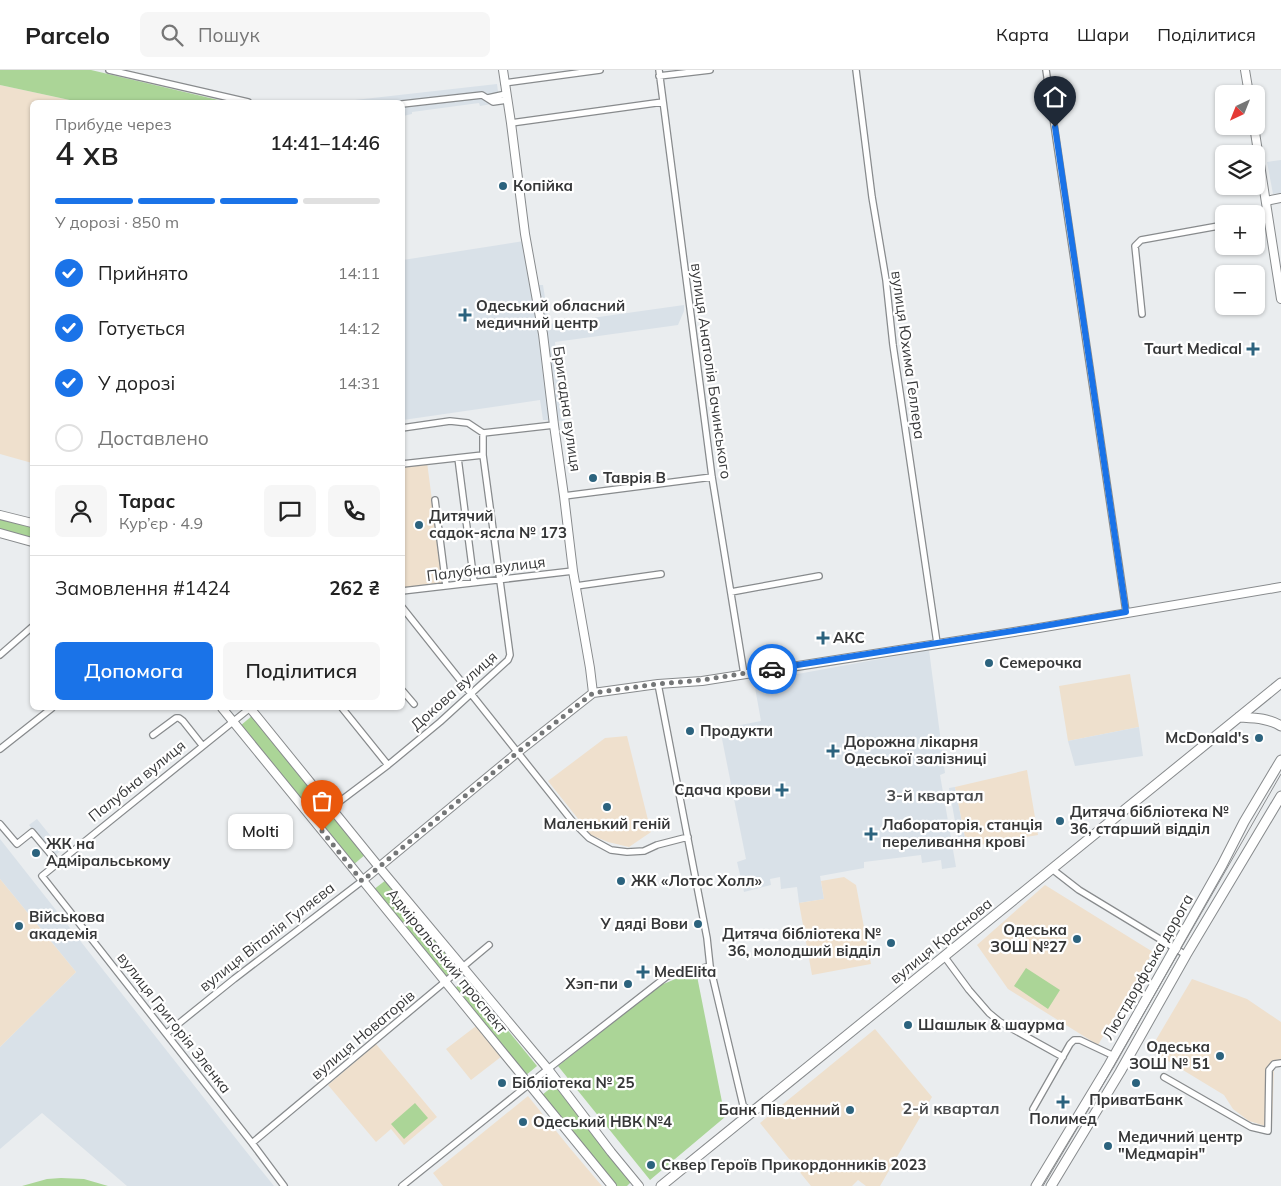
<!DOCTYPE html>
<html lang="uk">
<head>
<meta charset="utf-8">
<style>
	:root { --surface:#fff; --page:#f6f6f6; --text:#222; --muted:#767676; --line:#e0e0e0; --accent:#1a73e8 }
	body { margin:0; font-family:Mulish,sans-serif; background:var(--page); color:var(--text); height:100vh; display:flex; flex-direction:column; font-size:19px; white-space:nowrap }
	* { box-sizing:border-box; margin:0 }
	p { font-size:16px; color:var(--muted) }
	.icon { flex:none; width:28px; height:28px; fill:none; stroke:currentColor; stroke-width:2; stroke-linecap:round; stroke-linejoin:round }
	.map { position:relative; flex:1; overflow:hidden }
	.side { position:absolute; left:30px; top:30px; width:375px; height:610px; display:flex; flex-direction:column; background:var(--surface); border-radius:8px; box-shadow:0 1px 4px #0004 }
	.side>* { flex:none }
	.needle { width:32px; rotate:223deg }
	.controls { position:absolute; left:1215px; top:15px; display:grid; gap:10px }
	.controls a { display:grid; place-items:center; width:50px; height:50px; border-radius:8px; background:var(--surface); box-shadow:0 1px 4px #0004; font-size:25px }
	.pin { position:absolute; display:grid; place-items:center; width:42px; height:42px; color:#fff; margin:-51px -21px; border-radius:50% 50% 50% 0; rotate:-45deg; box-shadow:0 0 5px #0007 }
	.pin .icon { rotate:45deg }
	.courier { position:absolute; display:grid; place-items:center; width:50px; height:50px; margin:-25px; border:4px solid #1a73e8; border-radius:50%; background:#fff; color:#222; box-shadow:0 1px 6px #0007 }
	.bubble { position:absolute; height:35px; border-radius:8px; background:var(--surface); box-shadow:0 1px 4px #0004; font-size:16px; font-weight:600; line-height:35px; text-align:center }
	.head em { font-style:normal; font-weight:600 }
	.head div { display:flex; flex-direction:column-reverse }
	.head { display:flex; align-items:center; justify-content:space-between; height:85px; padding:0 25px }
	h1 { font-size:32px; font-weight:600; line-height:38px }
	.bar { display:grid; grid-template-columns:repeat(4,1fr); gap:8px 5px; align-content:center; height:60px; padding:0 25px }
	.bar i { height:6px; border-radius:4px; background:var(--line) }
	.bar .on { background:var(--accent) }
	.bar p { grid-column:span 4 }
	.line { display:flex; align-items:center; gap:12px; padding:0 25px; border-top:1px solid var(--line) }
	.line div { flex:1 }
	.round { display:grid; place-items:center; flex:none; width:52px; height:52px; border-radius:8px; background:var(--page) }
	ol { padding:0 25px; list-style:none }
	li { display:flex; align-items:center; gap:15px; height:55px }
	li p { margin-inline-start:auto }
	li .icon { padding:5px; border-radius:50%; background:var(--accent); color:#fff; stroke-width:4 }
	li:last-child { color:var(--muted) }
	li i { width:28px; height:28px; border:2px solid var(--line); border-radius:50% }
	.cta { display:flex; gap:10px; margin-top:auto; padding:10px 25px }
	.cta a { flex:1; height:58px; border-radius:8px; background:var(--accent); color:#fff; font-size:20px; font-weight:600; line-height:58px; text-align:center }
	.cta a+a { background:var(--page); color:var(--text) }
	header { display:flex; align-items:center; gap:30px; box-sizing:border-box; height:70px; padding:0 25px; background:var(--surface); border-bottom:1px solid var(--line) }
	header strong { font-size:24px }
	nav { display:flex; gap:28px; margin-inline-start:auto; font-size:18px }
	.search { width:350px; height:45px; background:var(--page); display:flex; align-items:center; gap:12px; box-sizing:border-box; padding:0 18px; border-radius:8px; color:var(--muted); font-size:19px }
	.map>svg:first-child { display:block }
	.commercial { fill:#eee0cd }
	.built { fill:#d9e1e8 }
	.education { fill:#efe0cd }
	.green { fill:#abd597 }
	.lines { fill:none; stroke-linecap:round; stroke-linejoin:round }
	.street-casing { stroke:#888b8d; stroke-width:8 }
	.secondary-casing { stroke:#888b8d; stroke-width:10 }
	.primary-casing { stroke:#888b8d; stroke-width:11 }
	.street { stroke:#fff; stroke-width:5.5 }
	.secondary { stroke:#fff; stroke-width:8 }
	.primary { stroke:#fff; stroke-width:9 }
	.tram { stroke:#8b8d8f; stroke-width:1 }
	.done { stroke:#757778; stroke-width:5; stroke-dasharray:0 9 }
	.route { stroke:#1a73e8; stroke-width:6 }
	.poi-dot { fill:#2c637e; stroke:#fff; stroke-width:2 }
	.labels { text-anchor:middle; stroke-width:4.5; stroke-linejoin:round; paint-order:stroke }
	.poi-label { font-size:15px; font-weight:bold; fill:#363738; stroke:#fff; text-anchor:start }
	.street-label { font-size:15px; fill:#363738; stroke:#fff }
	.neighbourhood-label { font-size:16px; font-weight:bold; fill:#4b4d4f; stroke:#fff }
</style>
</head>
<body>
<header>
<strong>Parcelo</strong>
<div class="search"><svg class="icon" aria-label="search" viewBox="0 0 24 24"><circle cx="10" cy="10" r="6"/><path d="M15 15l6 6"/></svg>Пошук</div>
<nav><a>Карта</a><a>Шари</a><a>Поділитися</a></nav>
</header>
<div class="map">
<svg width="1281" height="1116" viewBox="0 0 1281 1116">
	<rect width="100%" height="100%" fill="#eaedef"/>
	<path class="commercial" d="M1130,604L1139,657L1068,671L1059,616Z
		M480,953L506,983L471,1010L446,979Z
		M875,959L932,1027L880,1116H866L858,1110L852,1116H811L760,1053Z"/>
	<path class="built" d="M497,14L499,29L492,34L480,36L479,33L412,42V44L403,46L402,32H346V31Z
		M1281,90V123L1273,124L1267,92Z
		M524,171L538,215H543L549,254L684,235V241L678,255L555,272L565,351L543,350L540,330L403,350V190Z
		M929,580L945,703L940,705L956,797L942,799L941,790L922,793L921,785L864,792V798L820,806L824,829L799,833L797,817L781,819L780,807L770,809L771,815L744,822L737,792L746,789L720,659L761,651L754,612Z
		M1139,657L1143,686L1075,696L1068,671Z
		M955,717L967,777L960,779L949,718Z
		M37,749L62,780L54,786L29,755Z
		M0,769L241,1075L274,1116H127L42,1043L0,1079V977L76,902L0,809Z"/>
	<path class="education" d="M0,15L79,32H32V393L0,384Z
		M427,392L443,514L403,518L402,395Z
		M627,666L651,762L629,777L608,772L591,765L548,711L605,668Z
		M1027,700L1038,765L967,777L955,717Z
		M844,807L856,815L871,894L812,905L799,833L824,829L821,811Z
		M0,809L76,902L0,977Z
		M1045,815L1153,882L1098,975L1008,919L977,875Z
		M1192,909L1247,929L1281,952V992L1274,997L1272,1058L1249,1051L1233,1039L1224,1025L1150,980Z
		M376,974L437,1047L404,1075L391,1059L376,1072L328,1015Z
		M528,1026L569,1077L602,1116H443L433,1103Z"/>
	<path class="green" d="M0,0H91L227,32H79L0,15Z
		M0,448L32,456V469L0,461Z
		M253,645L366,784L353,795L240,656Z
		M386,810L457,897L444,908L373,820Z
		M1026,898L1060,920L1048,939L1014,916Z
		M685,905L697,906L725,1047L650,1110L558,996L661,915Z
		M466,909L537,996L525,1006L454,919Z
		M554,1015L631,1112L627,1116H615L541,1026Z
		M415,1033L428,1048L404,1069L391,1054Z
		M61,1108L84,1109L108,1116H22L47,1109Z"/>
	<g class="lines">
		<g class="street-casing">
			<path id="street" d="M109,0L248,32
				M659,0L712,407L744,604
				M856,0L872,127L886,210L893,275L937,573
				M1046,0L1126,542
				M659,6L710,0
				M504,13L600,0
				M488,28L506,24
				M402,34L482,25L493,32L507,30
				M511,53L663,32
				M1256,150L1268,148
				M1142,244L1135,176L1141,170L1224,155
				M402,358L450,351L468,353L483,363L554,355
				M458,388L474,512
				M402,394L483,385
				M564,426L712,407
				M435,430L446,516
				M576,516L661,504
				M402,521L573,501
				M731,522L819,506
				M402,537L573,752L589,768L611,780L627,782L644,781L657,775L688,767
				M0,585L32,557
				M658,614L707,868L710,896L743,1035L751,1043
				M402,620L414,634
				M250,638L42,806L252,1073L284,1116
				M342,638L388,695
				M153,665L176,648H179L183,651L202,675
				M0,679L52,638
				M331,738L388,695L440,652L508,590L510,585L483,385V363
				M0,754L17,774L32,762L58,793
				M1052,799L1079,820L1186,885
				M944,886L969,920L989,943L1000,952L1063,987
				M167,963L234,909L362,811
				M1164,1007L1251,1057L1268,1061L1269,1000L1274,994L1281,993
				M1033,1039L1070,974L1074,970H1080L1114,986
				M252,1073L489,875
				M402,1116L548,999L666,907L674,903H683L710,896"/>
		</g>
		<g class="secondary-casing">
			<path id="secondary" d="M503,0L511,53L525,164L543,264L554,355L564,426L573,501L590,598L593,623
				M1245,0L1249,24
				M1254,56L1281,229
				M1266,131L1281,128
				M0,445L32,453
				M0,463L32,472
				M222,638L612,1116
				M250,638L379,797L548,999L611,1082L639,1116
				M362,811L518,682L593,623L658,614L702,611L1033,559L1281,517"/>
		</g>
		<g class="primary-casing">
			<path id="primary" d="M1239,647C1254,648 1268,648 1281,656
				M661,1116L1281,613
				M1036,1116L1109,995L1222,795L1244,752L1281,690
				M1051,1116L1120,1002L1186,885L1281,726"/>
		</g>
		<use href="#street" class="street"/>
		<use href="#secondary" class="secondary"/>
		<use href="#primary" class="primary"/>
		<path class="tram" d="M1043,1116L1097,1025L1281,704"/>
	</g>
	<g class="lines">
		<path class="done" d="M322,761L362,811L518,682L593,623L658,614L702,610L772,599"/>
		<path class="route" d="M772,599L1032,558L1126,542L1055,57"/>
	</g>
	<g class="poi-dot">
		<circle cx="503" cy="116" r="5"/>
		<path d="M462.5 237.5h5v5h5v5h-5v5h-5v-5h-5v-5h5z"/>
		<path d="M1250.5 271.5h5v5h5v5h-5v5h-5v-5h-5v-5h5z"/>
		<circle cx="593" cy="408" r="5"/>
		<circle cx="419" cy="455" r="5"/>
		<path d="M820.5 560.5h5v5h5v5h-5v5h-5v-5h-5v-5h5z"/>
		<circle cx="989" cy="593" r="5"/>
		<circle cx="690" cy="661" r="5"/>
		<circle cx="1259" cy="668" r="5"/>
		<path d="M830.5 673.5h5v5h5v5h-5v5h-5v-5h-5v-5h5z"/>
		<path d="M779.5 712.5h5v5h5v5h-5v5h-5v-5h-5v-5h5z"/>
		<circle cx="607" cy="737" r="5"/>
		<circle cx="1060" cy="751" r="5"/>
		<path d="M868.5 756.5h5v5h5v5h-5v5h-5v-5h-5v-5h5z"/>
		<circle cx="36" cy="783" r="5"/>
		<circle cx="621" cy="811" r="5"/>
		<circle cx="698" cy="854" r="5"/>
		<circle cx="19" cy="856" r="5"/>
		<circle cx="1077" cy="869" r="5"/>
		<circle cx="891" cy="873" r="5"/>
		<path d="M640.5 894.5h5v5h5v5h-5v5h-5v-5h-5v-5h5z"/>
		<circle cx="628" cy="914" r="5"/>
		<circle cx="908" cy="955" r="5"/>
		<circle cx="1220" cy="986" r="5"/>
		<circle cx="502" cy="1013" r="5"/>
		<circle cx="1136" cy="1013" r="5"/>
		<path d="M1060.5 1024.5h5v5h5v5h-5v5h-5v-5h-5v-5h5z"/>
		<circle cx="850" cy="1040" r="5"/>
		<circle cx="523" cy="1052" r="5"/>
		<circle cx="1108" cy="1076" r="5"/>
		<circle cx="651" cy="1095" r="5"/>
	</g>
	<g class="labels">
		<g class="poi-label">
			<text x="513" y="121">Копійка</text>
			<text x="476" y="241">Одеський обласний<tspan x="476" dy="17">медичний центр</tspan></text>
			<text x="1242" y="284" text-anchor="end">Taurt Medical</text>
			<text x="603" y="413">Таврія В</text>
			<text x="429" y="451">Дитячий<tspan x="429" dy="17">садок-ясла № 173</tspan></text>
			<text x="833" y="573">АКС</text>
			<text x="999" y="598">Семерочка</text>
			<text x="700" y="666">Продукти</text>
			<text x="1249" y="673" text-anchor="end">McDonald's</text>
			<text x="844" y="677">Дорожна лікарня<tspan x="844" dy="17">Одеської залізниці</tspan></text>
			<text x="771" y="725" text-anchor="end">Сдача крови</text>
			<text x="1070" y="747">Дитяча бібліотека №<tspan x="1070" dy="17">36, старший відділ</tspan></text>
			<text x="607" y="759" text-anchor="middle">Маленький геній</text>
			<text x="882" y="760">Лабораторія, станція<tspan x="882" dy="17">переливання крові</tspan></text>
			<text x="46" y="779">ЖК на<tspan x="46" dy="17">Адміральському</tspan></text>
			<text x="631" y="816">ЖК «Лотос Холл»</text>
			<text x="29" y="852">Військова<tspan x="29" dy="17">академія</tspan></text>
			<text x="688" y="859" text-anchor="end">У дяді Вови</text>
			<text x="1067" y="865" text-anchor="end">Одеська<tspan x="1067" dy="17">ЗОШ №27</tspan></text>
			<text x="881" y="869" text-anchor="end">Дитяча бібліотека №<tspan x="881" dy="17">36, молодший відділ</tspan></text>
			<text x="654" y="907">MedElita</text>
			<text x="618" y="919" text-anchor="end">Хэп-пи</text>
			<text x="918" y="960">Шашлык &amp; шаурма</text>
			<text x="1210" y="982" text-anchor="end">Одеська<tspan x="1210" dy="17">ЗОШ № 51</tspan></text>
			<text x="512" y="1018">Бібліотека № 25</text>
			<text x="1136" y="1035" text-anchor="middle">ПриватБанк</text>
			<text x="840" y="1045" text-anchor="end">Банк Південний</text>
			<text x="1063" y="1054" text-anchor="middle">Полимед</text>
			<text x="533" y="1057">Одеський НВК №4</text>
			<text x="1118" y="1072">Медичний центр<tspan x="1118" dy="17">"Медмарін"</tspan></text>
			<text x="661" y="1100">Сквер Героїв Прикордонників 2023</text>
		</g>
		<g class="street-label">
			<text transform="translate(908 285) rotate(82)" y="5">вулиця Юхима Геллера</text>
			<text transform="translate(711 301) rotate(82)" y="5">вулиця Анатолія Бачинського</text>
			<text transform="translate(567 339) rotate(82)" y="5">Бригадна вулиця</text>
			<text transform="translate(486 499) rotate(-7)" y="5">Палубна вулиця</text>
			<text transform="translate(454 621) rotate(-42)" y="5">Докова вулиця</text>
			<text transform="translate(137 711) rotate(-39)" y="5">Палубна вулиця</text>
			<text transform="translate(267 867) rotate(-38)" y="5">вулиця Віталія Гуляєва</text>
			<text transform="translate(941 871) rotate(-39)" y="5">вулиця Краснова</text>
			<text transform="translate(447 891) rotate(51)" y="5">Адміральський проспект</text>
			<text transform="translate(1148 897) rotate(-60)" y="5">Люстдорфська дорога</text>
			<text transform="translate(174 953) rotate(52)" y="5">вулиця Григорія Зленка</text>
			<text transform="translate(363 965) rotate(-40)" y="5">вулиця Новаторів</text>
		</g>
		<g class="neighbourhood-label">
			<text x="935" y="731">3-й квартал</text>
			<text x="951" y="1044">2-й квартал</text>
		</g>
	</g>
</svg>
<div class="controls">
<a><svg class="needle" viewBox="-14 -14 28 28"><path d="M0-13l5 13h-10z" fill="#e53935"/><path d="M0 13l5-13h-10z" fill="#767676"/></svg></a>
<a><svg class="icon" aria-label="layers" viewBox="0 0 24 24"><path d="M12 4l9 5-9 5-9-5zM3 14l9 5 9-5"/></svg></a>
<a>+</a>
<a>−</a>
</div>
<div class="pin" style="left:322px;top:761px;background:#ea580c"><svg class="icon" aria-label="bag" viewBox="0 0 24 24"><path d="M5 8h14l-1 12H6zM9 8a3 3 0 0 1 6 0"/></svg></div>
<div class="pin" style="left:1055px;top:57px;background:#1f2937"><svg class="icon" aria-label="home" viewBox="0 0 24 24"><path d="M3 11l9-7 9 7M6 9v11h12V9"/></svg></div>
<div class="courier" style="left:772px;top:599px"><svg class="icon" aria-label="car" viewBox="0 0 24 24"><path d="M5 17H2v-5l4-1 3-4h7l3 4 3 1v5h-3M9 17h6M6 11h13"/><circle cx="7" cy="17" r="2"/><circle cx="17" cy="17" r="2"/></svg></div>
<div class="bubble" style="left:228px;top:744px;width:65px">Molti</div>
<section class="side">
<div class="head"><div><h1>4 хв</h1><p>Прибуде через</p></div><em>14:41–14:46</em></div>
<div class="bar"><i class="on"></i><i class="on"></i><i class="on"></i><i></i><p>У дорозі · 850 m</p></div>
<ol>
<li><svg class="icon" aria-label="check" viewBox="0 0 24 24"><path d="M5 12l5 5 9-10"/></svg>Прийнято<p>14:11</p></li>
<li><svg class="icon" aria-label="check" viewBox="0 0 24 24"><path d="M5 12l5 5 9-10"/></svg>Готується<p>14:12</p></li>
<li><svg class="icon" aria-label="check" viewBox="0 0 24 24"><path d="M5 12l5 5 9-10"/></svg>У дорозі<p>14:31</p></li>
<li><i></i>Доставлено</li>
</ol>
<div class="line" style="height:90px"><a class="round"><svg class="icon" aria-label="person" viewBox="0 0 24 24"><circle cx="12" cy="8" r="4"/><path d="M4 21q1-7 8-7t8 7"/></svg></a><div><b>Тарас</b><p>Кур’єр · 4.9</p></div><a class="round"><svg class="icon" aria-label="chat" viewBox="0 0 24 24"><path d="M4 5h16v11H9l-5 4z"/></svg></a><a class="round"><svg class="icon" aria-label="phone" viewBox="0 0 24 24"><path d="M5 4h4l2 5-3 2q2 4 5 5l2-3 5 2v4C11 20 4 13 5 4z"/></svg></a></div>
<div class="line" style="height:65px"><div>Замовлення #1424</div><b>262 ₴</b></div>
<div class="cta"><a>Допомога</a><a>Поділитися</a></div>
</section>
</div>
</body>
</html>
